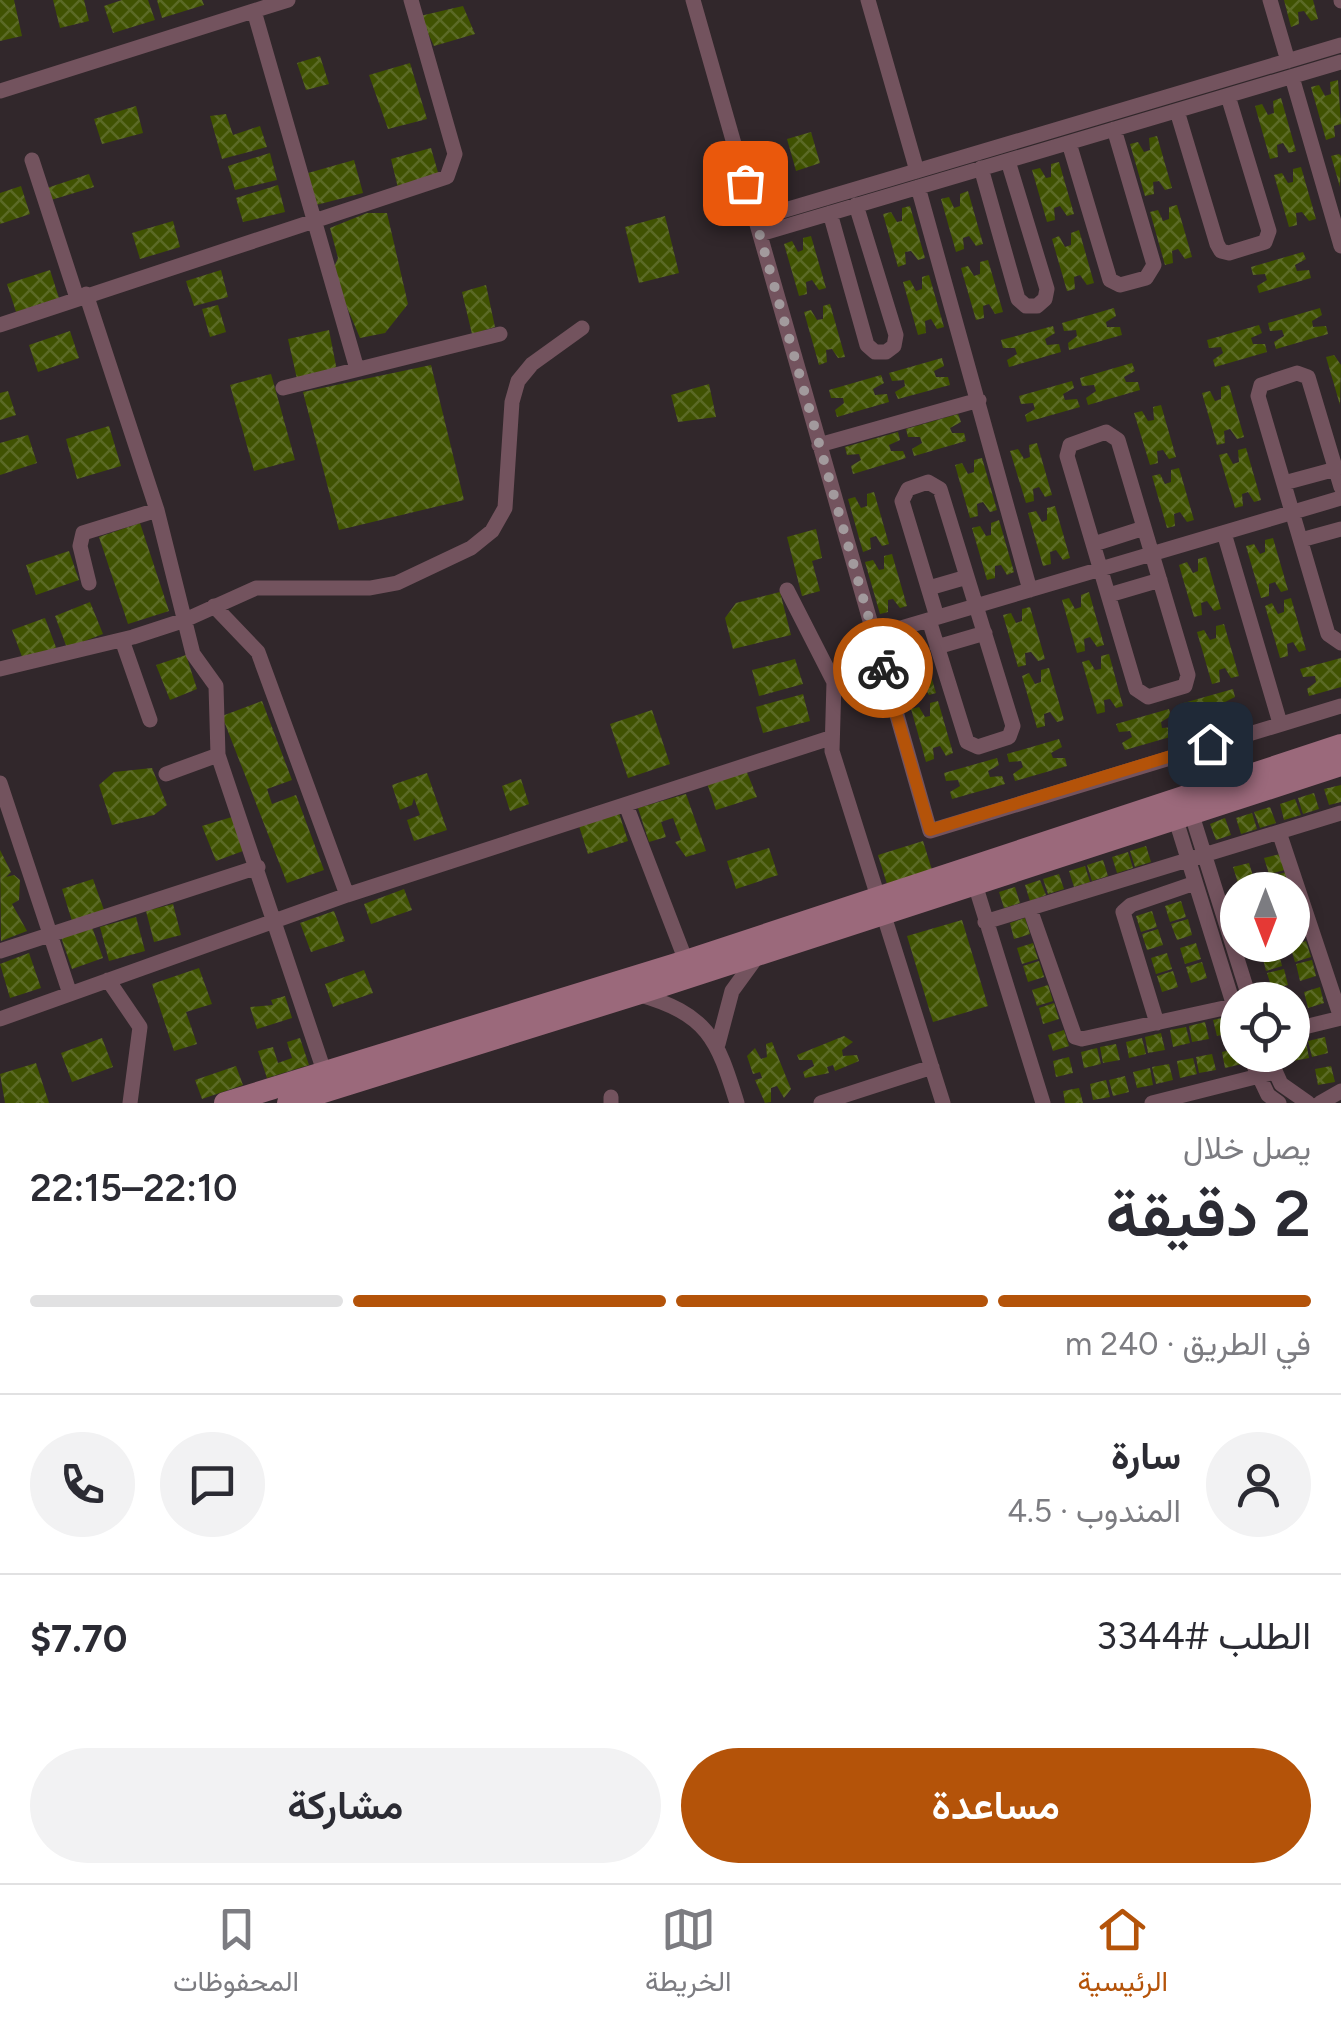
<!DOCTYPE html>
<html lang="ar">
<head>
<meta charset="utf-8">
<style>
	:root { --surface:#fff; --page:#f2f2f3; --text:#2b2b33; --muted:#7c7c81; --line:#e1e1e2; --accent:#b45309 }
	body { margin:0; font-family:Figtree,Vazirmatn,sans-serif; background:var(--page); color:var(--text); direction:rtl; height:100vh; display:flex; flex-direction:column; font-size:38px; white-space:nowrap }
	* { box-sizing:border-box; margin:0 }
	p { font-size:32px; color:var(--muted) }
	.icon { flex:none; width:55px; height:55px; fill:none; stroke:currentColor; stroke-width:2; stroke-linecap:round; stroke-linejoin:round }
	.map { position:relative; height:1103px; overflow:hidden; direction:ltr }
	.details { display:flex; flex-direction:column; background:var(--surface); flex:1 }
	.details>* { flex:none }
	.needle { width:65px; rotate:180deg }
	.fabs { position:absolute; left:1220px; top:872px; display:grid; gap:20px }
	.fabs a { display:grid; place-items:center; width:90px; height:90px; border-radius:50%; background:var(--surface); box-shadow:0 5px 15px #0003; font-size:50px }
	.pin { position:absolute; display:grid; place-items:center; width:85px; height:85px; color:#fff; margin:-42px; border-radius:20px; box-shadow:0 5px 15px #0006 }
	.courier { position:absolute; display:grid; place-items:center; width:100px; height:100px; margin:-50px; border:8px solid #b45309; border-radius:50%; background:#fff; color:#222; box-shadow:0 2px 12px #0007 }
	.summary em { font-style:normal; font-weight:600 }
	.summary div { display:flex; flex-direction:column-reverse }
	.summary { display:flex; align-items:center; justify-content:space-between; height:170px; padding:0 30px }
	h1 { font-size:65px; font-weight:600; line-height:75px }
	.bar { display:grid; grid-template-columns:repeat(4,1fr); gap:15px 10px; align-content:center; height:120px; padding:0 30px }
	.bar i { height:12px; border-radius:8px; background:var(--line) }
	.bar .on { background:var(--accent) }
	.bar p { grid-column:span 4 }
	.line { display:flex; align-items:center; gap:25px; padding:0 30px; border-top:2px solid var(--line) }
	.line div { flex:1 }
	.round { display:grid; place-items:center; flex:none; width:105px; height:105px; border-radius:52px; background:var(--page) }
	.action { display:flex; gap:20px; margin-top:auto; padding:20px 30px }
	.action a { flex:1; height:115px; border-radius:60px; background:var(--accent); color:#fff; font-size:40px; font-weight:600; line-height:115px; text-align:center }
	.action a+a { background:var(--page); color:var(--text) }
	.dock { display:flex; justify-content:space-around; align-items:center; height:140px; border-top:2px solid var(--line); background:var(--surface); font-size:28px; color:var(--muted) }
	.dock a { display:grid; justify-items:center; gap:5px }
	.dock .on { color:var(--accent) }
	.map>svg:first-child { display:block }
	.building { fill:url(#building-cross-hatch) }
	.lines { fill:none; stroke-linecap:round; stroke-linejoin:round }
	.street { stroke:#73535e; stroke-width:15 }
	.secondary { stroke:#9b697b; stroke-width:22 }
	.done { stroke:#a29a9d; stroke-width:10; stroke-dasharray:0 18 }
	.route { stroke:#b45309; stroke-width:12 }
</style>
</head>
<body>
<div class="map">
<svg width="1341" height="1103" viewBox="0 0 1341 1103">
	<defs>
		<pattern id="building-cross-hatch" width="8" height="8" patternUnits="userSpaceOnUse" patternTransform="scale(2.5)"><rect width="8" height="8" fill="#405202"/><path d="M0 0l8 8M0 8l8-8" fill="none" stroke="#5b6a26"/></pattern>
	</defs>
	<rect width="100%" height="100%" fill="#31272b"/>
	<path class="building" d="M0,0H14L22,36L0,41Z
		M53,0H84L89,21L60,28Z
		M122,0H148L155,20L113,33L104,6Z
		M157,0H202L204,5L162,18Z
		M1284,0H1313L1318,19L1311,21L1304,11L1298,12L1299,24L1291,27Z
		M463,6L475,34L434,46L420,16Z
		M320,56L329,84L306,90L297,63Z
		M410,63L427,119L388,129L369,75Z
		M1338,80L1341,124L1334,126L1335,137L1326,140L1311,87L1319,85L1325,96L1331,94L1330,82Z
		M1281,98L1296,151L1289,153L1283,143L1277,145L1278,157L1270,159L1255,106L1262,104L1268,115L1274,113L1273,101Z
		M136,106L143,133L102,144L94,119Z
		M226,114L233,135L260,126L267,147L222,159L210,116Z
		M811,132L820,163L796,171L787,139Z
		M1157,136L1172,188L1165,190L1159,181L1153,182L1154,194L1145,196L1130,144L1138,142L1144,152L1150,150L1149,138Z
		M431,148L439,176L398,188L391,159Z
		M270,153L277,180L235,190L228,166Z
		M1339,154L1341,156L1340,187L1331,156Z
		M354,160L363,193L316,205L308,173Z
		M1059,162L1074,214L1067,216L1060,206L1054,208L1055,220L1047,222L1032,170L1040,168L1046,178L1051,177V164Z
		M1301,167L1316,219L1309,221L1302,212L1296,213L1297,225L1289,227L1274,175L1282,173L1288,183L1293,182V169Z
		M89,174L94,187L51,200L47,188Z
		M278,185L285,212L243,222L236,198Z
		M21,186L30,214L0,224V193Z
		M968,191L983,244L976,246L969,236L963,238L964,249L956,252L941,199L949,197L954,208L960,206V194Z
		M1177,205L1192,257L1185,259L1178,249L1172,251L1173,263L1165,265L1150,212L1158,210L1163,221L1169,219V207Z
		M910,206L925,258L918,260L911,251L905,252L906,264L898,267L883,214L891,212L897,222L902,221V208Z
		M367,213H387L408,304L385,333L360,338L332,272L338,258L330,228Z
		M665,216L679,273L639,283L625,227Z
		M173,221L180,247L140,259L132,233Z
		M1079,230L1094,283L1087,285L1080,275L1074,277L1075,289L1067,291L1052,239L1059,236L1065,247L1071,245V233Z
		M811,236L826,288L819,290L812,280L806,282L807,294L799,296L784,244L792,241L798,252L803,250V238Z
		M1303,252L1306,259L1295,265L1297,271L1309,270L1311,278L1259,293L1257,286L1267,280L1265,274L1253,275L1251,267Z
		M988,260L1003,312L995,314L989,304L983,306L984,318L976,320L961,268L968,266L974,276L980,274V262Z
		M50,270L59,298L16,312L7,284Z
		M221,270L228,297L194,306L186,281Z
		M929,275L944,327L937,329L931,319L925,321L926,333L918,335L903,282L910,280L916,291L922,289V277Z
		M486,285L495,327L472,334L462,292Z
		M830,304L845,357L838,358L832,349L826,350L827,362L819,365L804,312L811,310L817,320L823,319V306Z
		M218,305L226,332L210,337L202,309Z
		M1114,308L1116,316L1106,322L1107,327H1120L1122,335L1069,350L1068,343L1077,336L1076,330L1064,331L1062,323Z
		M1320,308L1322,315L1312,321L1313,327L1326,326L1328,334L1276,349L1274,342L1284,336L1282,330L1270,331L1268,323Z
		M1259,325L1262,333L1251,338L1253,344H1265L1267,352L1215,367L1213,360L1223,353L1221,347L1209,348L1207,340Z
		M1053,326L1055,333L1045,339L1047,345L1059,344L1061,352L1009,367L1007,360L1017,354L1015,348H1003L1001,340Z
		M329,330L337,371L297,379L288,339Z
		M70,331L79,358L38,372L29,345Z
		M1334,355L1341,365L1340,405L1326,357Z
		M942,358L944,366L934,371L936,377H948L950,385L898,399L895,392L905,386L904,380L892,381L889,373Z
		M1132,363L1135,371L1124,377L1126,382H1138L1140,390L1088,405L1086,398L1096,391L1094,385L1082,386L1080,378Z
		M431,365L464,500L339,530L303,392Z
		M271,374L295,460L254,471L230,385Z
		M881,375L884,383L873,389L875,395L887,394L889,402L837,417L835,410L844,403L843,398H831L829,390Z
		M1072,381L1074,388L1063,394L1065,400L1077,399L1080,407L1027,422L1025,415L1035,409L1033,403L1021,404L1019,396Z
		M709,384L716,417L678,422L671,395Z
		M1229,385L1244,437L1237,439L1230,429L1224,431L1225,443L1217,445L1202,393L1210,391L1215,401L1221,399V387Z
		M8,391L16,415L0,420V393Z
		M1161,405L1176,457L1169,459L1163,450L1157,451L1158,463L1150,465L1134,413L1142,411L1148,421L1154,420L1153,407Z
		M958,414L961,422L950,428L952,433H964L966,441L914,456L912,449L922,443L920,437H908L906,429Z
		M109,426L121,466L77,479L66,439Z
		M898,432L900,440L889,445L891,451H903L906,458L853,474L851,466L861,460L859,454L847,455L845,447Z
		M28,435L37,463L0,475V443Z
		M1037,443L1052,495L1045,497L1039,487L1033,489L1034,501L1026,503L1010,451L1018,449L1024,459L1030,457L1029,445Z
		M1246,448L1261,500L1254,502L1248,492L1242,494L1243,506L1235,508L1219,455L1227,453L1233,464L1239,462L1238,450Z
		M982,458L997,510L990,512L983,502L977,504L978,516L970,518L955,465L962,463L968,474L974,472V460Z
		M1179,468L1194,520L1187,522L1180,512L1174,514L1175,526L1167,528L1152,476L1160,474L1165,484L1171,482V470Z
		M874,492L889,544L882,546L876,536L870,538L871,549L863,552L848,499L855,497L861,508L867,506V494Z
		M1055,506L1070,558L1063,560L1056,550L1050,552L1051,564L1043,566L1028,513L1036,511L1042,522L1047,520V508Z
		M999,520L1014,572L1007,575L1001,565L995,566V578L987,580L972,528L980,526L986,536L991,535V523Z
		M140,523L169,611L128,624L99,537Z
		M816,529L822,558L812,561L820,591L802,596L787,537Z
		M1273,538L1288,590L1281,592L1275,582L1269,584V596L1261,598L1246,546L1254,544L1260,554L1265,552V540Z
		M69,551L79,580L36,595L26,565Z
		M892,554L907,606L900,608L893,599L888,600V612L880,614L865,562L873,560L879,570L884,569V556Z
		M1206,557L1221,609L1214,611L1207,601L1201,603L1202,615L1194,617L1179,565L1187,562L1193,573L1198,571V559Z
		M780,592L791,635L733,649L725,618L736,603Z
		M1089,592L1104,645L1097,647L1090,637L1084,639L1085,651L1077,653L1062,600L1069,598L1075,609L1081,607V595Z
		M1291,598L1306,650L1299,652L1293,642L1287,644L1288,656L1280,658L1265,606L1272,603L1278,614L1284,612V600Z
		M90,602L103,634L67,648L55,616Z
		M1030,607L1045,659L1038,661L1031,652L1025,653L1026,665L1018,667L1003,615L1011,613L1016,623L1022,621V609Z
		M45,618L57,650L24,662L12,630Z
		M1224,624L1239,676L1231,678L1225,668L1219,670L1220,682L1212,684L1197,632L1204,630L1210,640L1216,638V626Z
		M921,641L936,693L929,695L923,685L917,687L918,699L910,701L895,649L902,647L908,657L914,655V643Z
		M1109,654L1123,706L1116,708L1110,699L1104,700L1105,712L1097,714L1082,662L1089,660L1095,670L1101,669V656Z
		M186,655L197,689L170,700L156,665Z
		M1341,658V687L1309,696L1307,689L1316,682L1315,676L1303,677L1300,669Z
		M795,659L803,684L759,696L752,670Z
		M1049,668L1064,720L1057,722L1050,712L1044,714L1045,726L1037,728L1022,676L1029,673L1035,684L1041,682V670Z
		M1233,689L1235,697L1225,702L1226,708H1239L1241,715L1188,731L1187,723L1196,717L1195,711L1183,712L1180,704Z
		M803,694L810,721L763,733L756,707Z
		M262,701L292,780L267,789L272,804L296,795L324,870L287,883L222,716Z
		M938,701L953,753L946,756L940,746L933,748L934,759L926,762L911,709L919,707L925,717L930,716V703Z
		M1169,709L1171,716L1161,722L1162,728L1175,727L1177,735L1125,750L1122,743L1132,737L1130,731L1119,732L1116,724Z
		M652,710L670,764L628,778L610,724Z
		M1059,739L1062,747L1051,753L1053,758H1065L1067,766L1015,781L1013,774L1023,767L1021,761L1009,762L1007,754Z
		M997,758L999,765L988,771L990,777L1002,776L1005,784L952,799L950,792L960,786L958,780L946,781L944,773Z
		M152,768L167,805L154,815L112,825L99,785L114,772Z
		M746,770L757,797L716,810L707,783Z
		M427,773L447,830L414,841L407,820L420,815L414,798L412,805L400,810L392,785Z
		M521,779L529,804L510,811L502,786Z
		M1341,785V802L1329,805L1324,789Z
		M1314,793L1319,809L1303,814L1298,798Z
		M686,794L706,851L686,857L675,842L681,840L673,818L661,822L666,837L649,842L638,808Z
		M1295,799L1301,815L1284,820L1280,804Z
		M1270,807L1276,823L1260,828L1254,812Z
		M619,813L628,841L588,854L579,826Z
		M1252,813L1257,829L1241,834L1236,818Z
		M232,817L243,851L216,861L202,826Z
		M1225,818L1231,835L1216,840L1210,824Z
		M923,841L932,870L887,884L878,855Z
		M1146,846L1151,862L1135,867L1130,851Z
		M769,848L778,875L736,889L727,861Z
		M0,850L11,872L6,877L14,875L20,880L19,900L12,904L27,931L1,941Z
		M1128,852L1133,868L1117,873L1112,857Z
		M1280,854L1285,870L1269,874L1264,858Z
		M1103,860L1108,876L1092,881L1087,865Z
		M1249,863L1254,879L1238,883L1233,867Z
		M1085,866L1090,882L1074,887L1069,871Z
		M1286,872L1291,888L1274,890L1270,877Z
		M1059,874L1064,889L1048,894L1043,879Z
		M93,879L104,910L72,921L62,889Z
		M1040,880L1046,895L1030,901L1025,885Z
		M1015,887L1020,903L1004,908L999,892Z
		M404,889L412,910L371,924L364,904Z
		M1181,901L1186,917L1170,922L1165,906Z
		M173,904L181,935L154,942L146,911Z
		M334,911L345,941L311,952L300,923Z
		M1152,911L1157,927L1141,932L1136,916Z
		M136,917L145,951L109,961L100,927Z
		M1025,918L1030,934L1014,939L1010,923Z
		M1188,919L1192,935L1177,940L1171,924Z
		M962,920L988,1006L933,1022L907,936Z
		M92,927L103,958L72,969L61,937Z
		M1158,929L1163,945L1147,950L1142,934Z
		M1306,941L1311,957L1295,962L1290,946Z
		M1033,943L1038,959L1022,964L1017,948Z
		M1196,943L1201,959L1185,964L1180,948Z
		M1278,950L1282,966L1266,971L1262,955Z
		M29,953L41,988L10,998L0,964Z
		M1167,953L1172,969L1156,974L1151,958Z
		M1312,960L1316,976L1300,981L1296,964Z
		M1039,961L1044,977L1028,982L1023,966Z
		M1202,962L1207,978L1191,983L1186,967Z
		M199,968L212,1004L186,1012L197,1044L174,1051L152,984Z
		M1284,969L1288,985L1272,989L1267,973Z
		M364,970L373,993L333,1007L325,984Z
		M1173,971L1178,987L1162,992L1157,976Z
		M1048,985L1053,1001L1037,1006L1032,990Z
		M1320,987L1324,1003L1308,1008L1304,992Z
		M285,996L292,1018L257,1029L250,1007L273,1005L271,1000Z
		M1054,1003L1059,1019L1043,1024L1039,1008Z
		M1230,1016L1233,1032L1217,1036L1213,1020Z
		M1205,1022L1209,1039L1192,1042L1189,1026Z
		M1186,1027L1190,1043L1173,1047L1170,1030Z
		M1064,1030L1069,1046L1053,1051L1048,1035Z
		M1161,1033L1165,1050L1148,1053L1145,1037Z
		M844,1036L853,1042L842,1050L843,1056L857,1055L859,1061L835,1071L833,1065L827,1067L829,1073L805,1078L803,1072L814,1066L812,1060H799L797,1055Z
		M1325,1037L1328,1053L1312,1057L1308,1041Z
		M102,1038L113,1067L72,1082L61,1053Z
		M300,1038L309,1065L267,1078L258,1051L273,1047L278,1063L292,1058L287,1042Z
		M1142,1038L1146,1054L1129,1058L1126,1042Z
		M772,1042L791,1089L784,1098L777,1086L771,1088V1102L765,1103L755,1080L762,1078L760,1072L753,1074L747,1056L755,1048L761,1059L767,1057L766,1044Z
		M1306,1042L1309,1058L1293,1061L1292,1044Z
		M1116,1044L1120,1060L1103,1063L1100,1047Z
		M1097,1048L1101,1064L1084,1068L1081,1052Z
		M1238,1048L1242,1064L1225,1068L1222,1052Z
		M1212,1054L1216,1070L1199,1073L1196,1057Z
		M1069,1057L1073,1073L1056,1077L1053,1061Z
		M1193,1058L1197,1074L1180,1078L1177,1061Z
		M36,1063L49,1103H5L0,1074Z
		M1169,1064L1173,1080L1156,1084L1152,1067Z
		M236,1066L243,1085L202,1099L195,1080Z
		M1331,1066L1335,1082L1318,1085L1315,1069Z
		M1150,1068L1153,1085L1137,1088L1133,1072Z
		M1125,1076L1129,1092L1113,1096L1109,1080Z
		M1106,1080L1110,1097L1093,1100L1090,1084Z
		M1079,1088L1083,1103H1065L1063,1091Z"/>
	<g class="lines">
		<path class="street" d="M693,0L930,831L1341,706
			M868,0L917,171
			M1270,0L1288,61
			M1341,0V1
			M254,11L357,369
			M1292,77L1341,246
			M0,91L288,0
			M1177,111L1217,244L1221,251L1229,253L1265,242L1269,231L1228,96
			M1069,143L1110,280L1120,285L1146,278L1154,265L1114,129
			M32,160L77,298
			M981,168L1018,299L1026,306H1037L1045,299L1047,289L1008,161
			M918,187L1030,590
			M830,213L867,345L875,352H886L894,346L896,335L856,205
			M755,219L1341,45
			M760,234L1341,62
			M86,294L157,510L193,654L216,686L218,755L324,1071
			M0,325L447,177L455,154L411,0
			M283,388L500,334
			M1106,432L1118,440L1188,675L1185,686L1148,697L1136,689L1067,456L1070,445Z
			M819,445L979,400
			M1284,483L1336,469
			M1341,487L1308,377L1297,373L1261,385L1258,396L1328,634L1341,643
			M1224,533L1280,723
			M1301,540L1341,529
			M1094,544L1144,528
			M89,583L80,546L83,533L157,510
			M929,588L967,577
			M787,590L834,682L832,751L943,1103
			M1109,595L1160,580
			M214,606L258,652L347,895
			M929,620L967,742L978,747L1009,737L1013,726L940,489L928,482L908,489L902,501L937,617
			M874,636L1341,498
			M122,640L150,720
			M937,647L985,633
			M0,669L133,637L185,620L256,588H370L397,583L471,548L492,531L505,508L512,402L518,381L532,364L582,328
			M166,774L218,755
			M0,783L70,994
			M626,805L686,961
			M1191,812L1250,1000
			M1175,817L1238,1019
			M1279,832L1341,1018L1292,1030
			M974,881L1043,1103
			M1030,909L1075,1037L1082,1039L1233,1006
			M985,922L1341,813
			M0,951L258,867
			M108,980L140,1027L130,1103
			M637,994C708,1014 717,1038 737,1103
			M0,1019L347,895L830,738
			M1157,1023L1123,912L1131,905L1195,883
			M718,1044L732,991L756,958
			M1249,1055L1268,1095L1279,1103
			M1268,1055L1281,1084L1308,1103
			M611,1103V1097
			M821,1103L932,1067
			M1152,1103L1275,1072
			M1320,1103L1341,1091"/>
		<path class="secondary" d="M225,1103L686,961L1341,745
			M288,1103L637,994L1341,765"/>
	</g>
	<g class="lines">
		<path class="done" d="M745,183L883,668"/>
		<path class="route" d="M883,668L930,830L1210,744"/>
	</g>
</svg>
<div class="fabs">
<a><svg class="needle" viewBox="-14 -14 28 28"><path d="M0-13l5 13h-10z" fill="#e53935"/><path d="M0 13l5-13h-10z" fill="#7c7c81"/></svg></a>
<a><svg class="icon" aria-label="locate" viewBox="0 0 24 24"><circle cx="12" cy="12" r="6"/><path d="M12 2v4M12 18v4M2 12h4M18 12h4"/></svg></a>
</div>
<div class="pin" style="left:745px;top:183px;background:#ea580c"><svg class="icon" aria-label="bag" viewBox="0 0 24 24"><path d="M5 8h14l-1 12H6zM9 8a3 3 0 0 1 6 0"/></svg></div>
<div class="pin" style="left:1210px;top:744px;background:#1f2937"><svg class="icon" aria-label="home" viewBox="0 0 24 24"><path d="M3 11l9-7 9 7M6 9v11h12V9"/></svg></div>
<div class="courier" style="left:883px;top:668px"><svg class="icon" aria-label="bike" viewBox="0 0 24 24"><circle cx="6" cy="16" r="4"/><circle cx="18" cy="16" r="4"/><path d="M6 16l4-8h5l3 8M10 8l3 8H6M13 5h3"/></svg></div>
</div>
<section class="details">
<div class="summary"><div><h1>2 دقيقة</h1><p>يصل خلال</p></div><em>22:10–22:15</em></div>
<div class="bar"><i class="on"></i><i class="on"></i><i class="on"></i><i></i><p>في الطريق · 240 m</p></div>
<div class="line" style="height:180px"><a class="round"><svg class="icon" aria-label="person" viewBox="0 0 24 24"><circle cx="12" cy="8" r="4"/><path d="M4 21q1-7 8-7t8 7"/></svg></a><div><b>سارة</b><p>المندوب · 4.5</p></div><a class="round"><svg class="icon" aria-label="chat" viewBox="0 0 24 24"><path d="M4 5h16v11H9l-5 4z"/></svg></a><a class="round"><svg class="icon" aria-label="phone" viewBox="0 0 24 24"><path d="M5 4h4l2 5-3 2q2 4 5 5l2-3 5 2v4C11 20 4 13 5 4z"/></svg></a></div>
<div class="line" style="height:130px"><div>الطلب #3344</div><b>$7.70</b></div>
<div class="action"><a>مساعدة</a><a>مشاركة</a></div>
</section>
<nav class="dock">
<a class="on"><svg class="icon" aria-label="home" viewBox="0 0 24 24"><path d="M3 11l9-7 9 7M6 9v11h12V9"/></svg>الرئيسية</a>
<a><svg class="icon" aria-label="map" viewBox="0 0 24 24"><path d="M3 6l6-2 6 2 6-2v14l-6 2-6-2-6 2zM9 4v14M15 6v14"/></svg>الخريطة</a>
<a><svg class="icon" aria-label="saved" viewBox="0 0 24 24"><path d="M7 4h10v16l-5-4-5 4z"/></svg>المحفوظات</a>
</nav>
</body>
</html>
